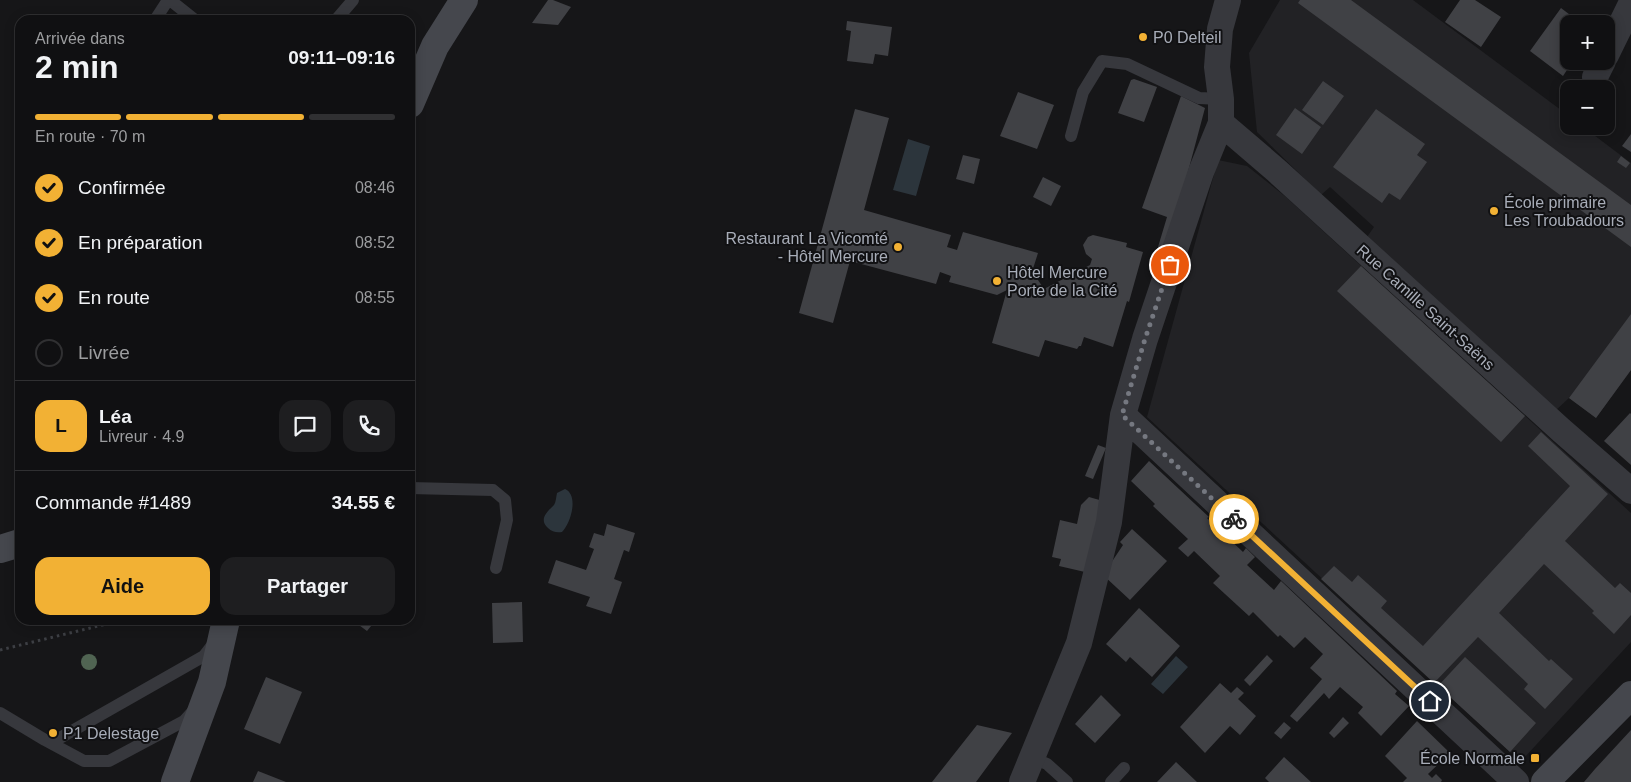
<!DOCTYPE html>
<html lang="fr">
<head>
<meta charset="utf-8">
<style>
	:root { --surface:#101012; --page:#1e1e20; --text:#f1f3f6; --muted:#9c9d9f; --line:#303032; --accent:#f2b134 }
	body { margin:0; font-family:Helvetica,sans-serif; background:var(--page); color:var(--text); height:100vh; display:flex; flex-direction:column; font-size:19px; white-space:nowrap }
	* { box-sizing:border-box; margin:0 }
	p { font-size:16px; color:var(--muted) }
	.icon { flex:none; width:28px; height:28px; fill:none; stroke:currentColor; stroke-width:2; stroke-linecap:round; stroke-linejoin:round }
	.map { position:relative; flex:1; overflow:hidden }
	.details { position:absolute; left:15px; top:15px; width:400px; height:610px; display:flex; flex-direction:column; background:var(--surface); border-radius:15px; box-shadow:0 2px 12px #0003,0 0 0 1px var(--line) }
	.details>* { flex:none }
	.tools { position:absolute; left:1560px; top:15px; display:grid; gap:10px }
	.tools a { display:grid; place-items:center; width:55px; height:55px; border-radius:10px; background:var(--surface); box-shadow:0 2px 12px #0003,0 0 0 1px var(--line); font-size:25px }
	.pin { position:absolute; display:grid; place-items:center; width:42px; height:42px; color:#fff; margin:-21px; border:2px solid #fff; border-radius:50%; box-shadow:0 1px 5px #0007 }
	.courier { position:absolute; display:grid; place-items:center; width:50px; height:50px; margin:-25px; border:4px solid #f2b134; border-radius:50%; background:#fff; color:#222; box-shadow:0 1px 6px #0007 }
	.head em { font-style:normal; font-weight:600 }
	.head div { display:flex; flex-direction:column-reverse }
	.head { display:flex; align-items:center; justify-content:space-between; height:85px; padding:0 20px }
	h1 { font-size:32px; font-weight:600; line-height:38px }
	.bar { display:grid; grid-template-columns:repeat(4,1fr); gap:8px 5px; align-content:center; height:60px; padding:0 20px }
	.bar i { height:6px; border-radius:4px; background:var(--line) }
	.bar .active { background:var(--accent) }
	.bar p { grid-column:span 4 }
	.line { display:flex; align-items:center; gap:12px; padding:0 20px; border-top:1px solid var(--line) }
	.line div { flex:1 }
	.round { display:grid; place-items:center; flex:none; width:52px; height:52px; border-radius:15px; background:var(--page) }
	ol { padding:0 20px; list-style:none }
	li { display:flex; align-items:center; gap:15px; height:55px }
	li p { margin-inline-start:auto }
	li .icon { padding:5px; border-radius:50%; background:var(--accent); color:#111; stroke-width:4 }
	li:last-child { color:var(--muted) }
	li i { width:28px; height:28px; border:2px solid var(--line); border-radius:50% }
	.button { display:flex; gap:10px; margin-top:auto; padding:10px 20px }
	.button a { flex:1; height:58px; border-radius:15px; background:var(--accent); color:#111; font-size:20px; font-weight:600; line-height:58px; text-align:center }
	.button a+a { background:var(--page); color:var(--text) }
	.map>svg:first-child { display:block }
	.built { fill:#222225 }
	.water { fill:#2c353c }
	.building { fill:#404145 }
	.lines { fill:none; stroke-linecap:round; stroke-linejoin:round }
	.path { stroke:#3d3f44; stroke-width:3; stroke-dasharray:2.5 4; stroke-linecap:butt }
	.lane { stroke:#37383d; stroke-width:12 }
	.street { stroke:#37383d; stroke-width:26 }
	.secondary { stroke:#45474d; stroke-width:28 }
	.tree { fill:#506452 }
	.done { stroke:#757880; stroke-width:5; stroke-dasharray:0 9 }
	.route { stroke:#f2b134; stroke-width:6 }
	.poi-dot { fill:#f2b134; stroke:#111113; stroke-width:2 }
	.labels { text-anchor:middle; stroke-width:4; stroke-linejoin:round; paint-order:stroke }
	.poi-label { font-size:16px; fill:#a8adb8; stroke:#111113; text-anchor:start }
	.street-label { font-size:16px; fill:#a8adb8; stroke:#111113 }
</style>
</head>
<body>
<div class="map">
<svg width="1631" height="782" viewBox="0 0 1631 782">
	<rect width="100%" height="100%" fill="#161618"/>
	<path class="built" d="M1280,0H1413L1569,116V126H1582L1631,163V370L1596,418L1569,398L1554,412L1367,237L1374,227L1330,187L1321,195L1257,132L1249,53Z
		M1218,160L1247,166L1286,197L1631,513V642L1524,758L1510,752L1147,417Z"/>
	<path class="water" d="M908,139L930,146L916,196L893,190Z
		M565,489C579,495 571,523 562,532C557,533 552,532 548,528C538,519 548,511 554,505C556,502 556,497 557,493Z
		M1176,656L1188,667L1163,694L1151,684Z"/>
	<path class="building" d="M548,0H553L571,7L558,25L532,23Z
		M1300,0H1351L1631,205V247L1298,3Z
		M1460,0H1475L1501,17L1481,47L1445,22Z
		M1561,8L1582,24H1569V61H1573L1563,76L1530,51Z
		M847,21L892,27L888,56L875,54L873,64L847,61L851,31L846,30Z
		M1134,79L1157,87L1144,122L1118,113L1131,80Z
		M1323,81L1344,96L1323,125L1302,110Z
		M1018,92L1054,105L1037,149L1000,136Z
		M1181,96L1205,108L1181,198L1166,250L1158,247L1167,217L1142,208Z
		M1295,108L1321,127L1302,154L1276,135Z
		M855,109L889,118L864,210L951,235L947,247L957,250L963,232L1038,253L1031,275L1034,274L1044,289L1090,265L1092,259L1086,254L1083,245L1088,237L1093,235L1127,243L1126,247L1143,252L1129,302L1127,301L1113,347L1084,337L1081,346H1079L1077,349L1045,340L1039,357L992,343L1007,290L997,295L949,282L951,276L940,272L936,284L850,261L833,323L799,313Z
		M1376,109L1425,144L1417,155L1427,162L1400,200L1389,193L1382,203L1333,167Z
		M1631,134V152L1622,146Z
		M963,155L980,159L974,184L956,179Z
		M1621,156L1630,163L1626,168L1617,162Z
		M1043,177L1061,186L1051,206L1033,197Z
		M1361,266L1525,416L1501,442L1337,291Z
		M1631,314V370L1596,418L1569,398Z
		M1630,413L1631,414V465L1604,441Z
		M1541,432L1608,494L1565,541L1615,588L1620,583L1631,593V615L1614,634L1592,613L1594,611L1544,564L1499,613L1549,661L1551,659L1573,679L1545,709L1524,689L1528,684L1478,637L1434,683L1321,579L1334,566L1352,582L1358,575L1387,601L1381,608L1423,646L1570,486L1528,446Z
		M1098,445L1106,448L1093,479L1085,476Z
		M1149,461L1209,517L1207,518L1243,552L1246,548L1255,557L1247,565L1274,590L1281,581L1397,691L1395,694L1409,706L1381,736L1358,713L1363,707L1340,687L1329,699L1324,693L1297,722L1290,716L1322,679L1310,668L1323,654L1305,637L1294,648L1280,635L1278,637L1253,612L1249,616L1213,583L1220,576L1194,551L1188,557L1178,548L1188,539L1153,506L1155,504L1131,481Z
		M1089,497L1103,501L1085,572L1059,566L1061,559L1052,557L1060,520L1077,524L1081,505Z
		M607,524L635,533L629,552L624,550L614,579L622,582L611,614L586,606L590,597L548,583L556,560L586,570L594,549L589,547L594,533L604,536Z
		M1132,529L1167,561L1130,600L1103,575L1123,545L1120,542Z
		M522,602L523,642L493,643L492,603Z
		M1139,608L1180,646L1152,677L1130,657L1126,662L1106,644Z
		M352,620H376L367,631Z
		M1267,655L1273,661L1250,686L1244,680Z
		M1465,657L1536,723L1510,752L1438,686Z
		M266,677L302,692L280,744L244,729Z
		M1220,683L1231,693L1237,687L1244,693L1238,699L1256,716L1240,735L1230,726L1205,753L1180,727Z
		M1101,695L1121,715L1095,743L1075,724Z
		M1343,717L1349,723L1334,738L1329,733Z
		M1417,721L1450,753L1428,774L1432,778L1436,774L1442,780L1441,782H1403L1407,778L1385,756Z
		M1284,722L1291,728L1281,739L1274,733Z
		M977,725L1012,733L976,782H932Z
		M1631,730V782H1584L1595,769Z
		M1284,757L1311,782H1269L1265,778Z
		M1176,762L1197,782H1157Z
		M258,771L286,782H253Z"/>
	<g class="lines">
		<path class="path" d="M0,650L123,620"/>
		<path class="lane" d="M170,0L195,20
			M155,20L168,0
			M336,20L353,0
			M1071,136L1083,92L1102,61L1127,64L1199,98L1221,99
			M410,488L493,490L505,500L507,520L496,568
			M0,713L45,740L84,761H109L184,721L194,710
			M51,743L204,656L214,643
			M1033,758L1047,764L1067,782
			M1111,782L1124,768"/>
		<path class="street" d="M1606,55L1631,4
			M1595,77L1603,61
			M1221,123L1277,171L1561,430L1631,491
			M1123,415L1516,782
			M1022,782L1079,643L1109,522L1123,415L1145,339L1201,172L1221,123V99L1217,67L1220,29L1228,0"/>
		<path class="secondary" d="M410,104L435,46L464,0
			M0,549L20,543
			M175,782L212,682L226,620
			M1545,782L1631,695"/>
	</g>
	<circle class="tree" cx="89" cy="662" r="8"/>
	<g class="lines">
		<path class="done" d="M1170,265L1145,339L1122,415L1234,519"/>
		<path class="route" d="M1234,519L1430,701"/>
	</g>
	<g class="poi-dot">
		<circle cx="1143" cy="37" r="5"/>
		<circle cx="1494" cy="211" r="5"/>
		<circle cx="898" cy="247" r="5"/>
		<circle cx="997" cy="281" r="5"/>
		<circle cx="53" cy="733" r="5"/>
		<rect x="1530" y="753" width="10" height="10" rx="2.5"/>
	</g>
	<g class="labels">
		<g class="poi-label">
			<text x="1153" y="43">P0 Delteil</text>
			<text x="1504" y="208">École primaire<tspan x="1504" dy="18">Les Troubadours</tspan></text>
			<text x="888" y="244" text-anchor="end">Restaurant La Vicomté<tspan x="888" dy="18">- Hôtel Mercure</tspan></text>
			<text x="1007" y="278">Hôtel Mercure<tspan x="1007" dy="18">Porte de la Cité</tspan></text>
			<text x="63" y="739">P1 Delestage</text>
			<text x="1525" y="764" text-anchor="end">École Normale</text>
		</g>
		<g class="street-label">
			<text transform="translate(1426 307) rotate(42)" y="6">Rue Camille Saint-Saëns</text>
		</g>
	</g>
</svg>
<div class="tools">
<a>+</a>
<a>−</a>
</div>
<div class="pin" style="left:1170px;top:265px;background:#ea580c"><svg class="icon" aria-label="bag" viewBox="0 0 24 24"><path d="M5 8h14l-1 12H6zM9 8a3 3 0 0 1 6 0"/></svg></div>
<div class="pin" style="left:1430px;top:701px;background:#1f2937"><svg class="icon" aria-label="home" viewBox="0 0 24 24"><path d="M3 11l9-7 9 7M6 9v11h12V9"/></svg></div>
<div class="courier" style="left:1234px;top:519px"><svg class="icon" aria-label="bike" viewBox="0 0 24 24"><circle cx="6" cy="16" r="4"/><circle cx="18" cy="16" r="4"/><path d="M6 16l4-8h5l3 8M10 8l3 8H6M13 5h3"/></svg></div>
<section class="details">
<div class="head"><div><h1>2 min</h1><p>Arrivée dans</p></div><em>09:11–09:16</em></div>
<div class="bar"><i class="active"></i><i class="active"></i><i class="active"></i><i></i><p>En route · 70 m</p></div>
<ol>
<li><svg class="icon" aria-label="check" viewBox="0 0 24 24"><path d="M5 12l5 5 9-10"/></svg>Confirmée<p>08:46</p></li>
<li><svg class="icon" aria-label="check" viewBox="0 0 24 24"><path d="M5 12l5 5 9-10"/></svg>En préparation<p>08:52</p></li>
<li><svg class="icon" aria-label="check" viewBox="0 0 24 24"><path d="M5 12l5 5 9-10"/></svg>En route<p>08:55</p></li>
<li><i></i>Livrée</li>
</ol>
<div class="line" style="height:90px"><b class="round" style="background:var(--accent);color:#111">L</b><div><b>Léa</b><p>Livreur · 4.9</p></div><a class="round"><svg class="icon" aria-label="chat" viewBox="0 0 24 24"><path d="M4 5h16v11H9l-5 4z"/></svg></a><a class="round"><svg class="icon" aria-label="phone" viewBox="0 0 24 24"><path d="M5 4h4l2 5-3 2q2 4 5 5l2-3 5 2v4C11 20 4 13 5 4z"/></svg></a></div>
<div class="line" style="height:65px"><div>Commande #1489</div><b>34.55 €</b></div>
<div class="button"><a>Aide</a><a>Partager</a></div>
</section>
</div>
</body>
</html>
